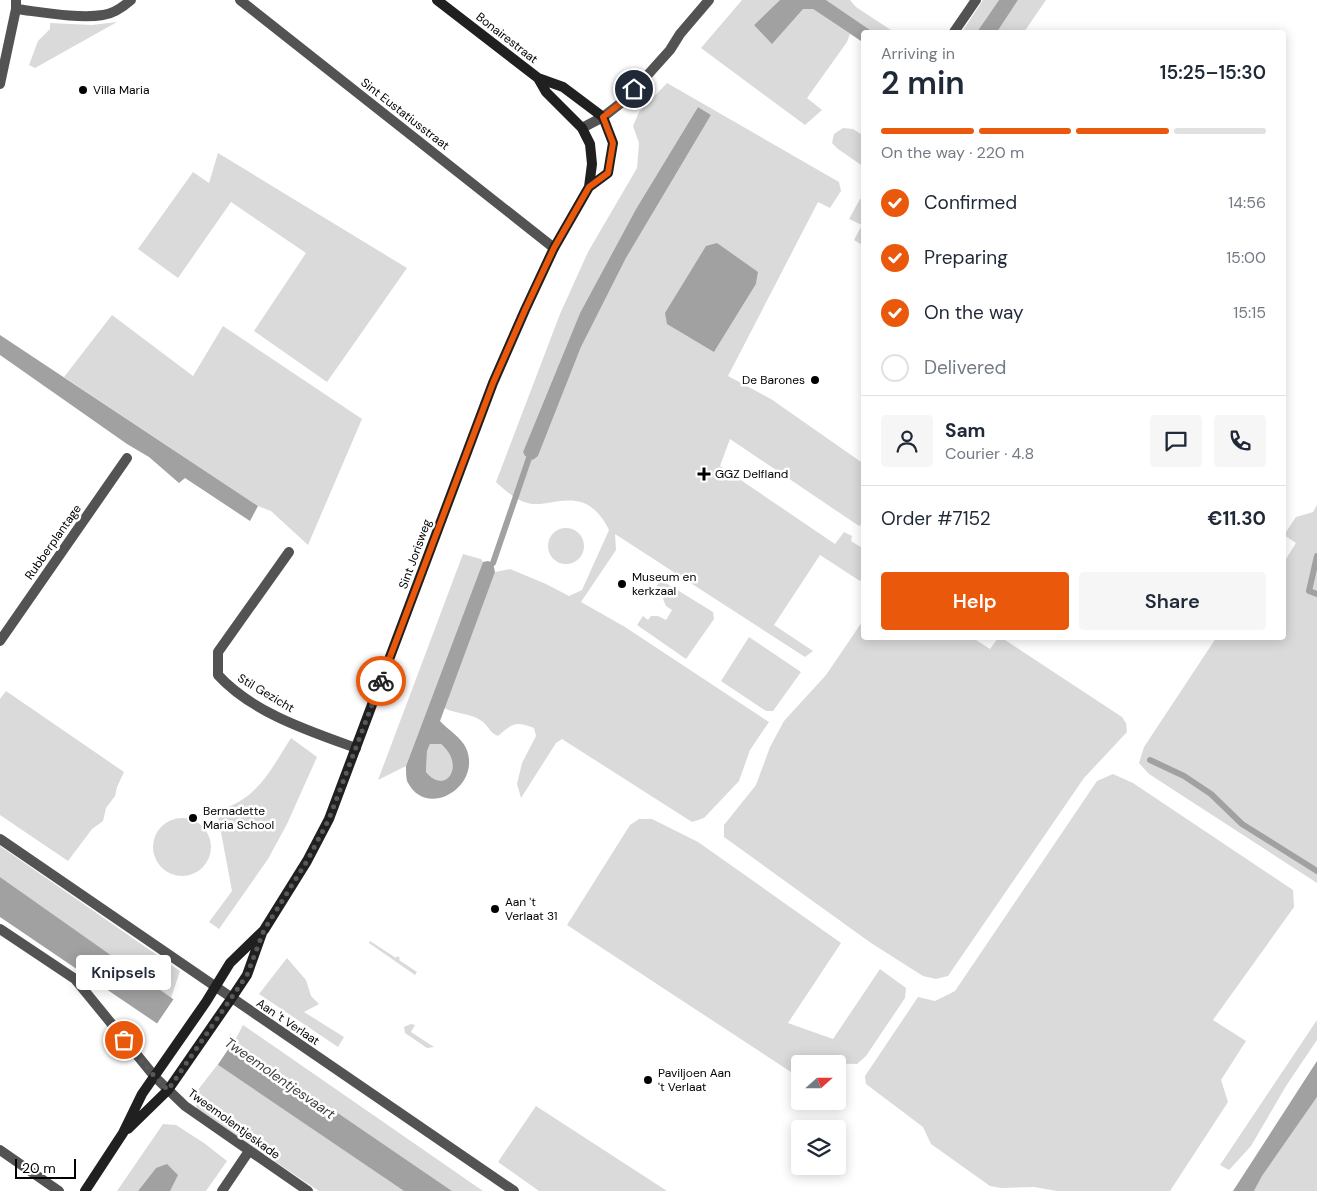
<!DOCTYPE html>
<html lang="en">
<head>
<meta charset="utf-8">
<style>
	:root { --surface:#fff; --page:#f6f6f7; --text:#1f2937; --muted:#747a83; --line:#e0e1e3; --accent:#ea580c }
	body { margin:0; font-family:"DM Sans",sans-serif; background:var(--page); color:var(--text); height:100vh; display:flex; flex-direction:column; font-size:19px; white-space:nowrap }
	* { box-sizing:border-box; margin:0 }
	p { font-size:16px; color:var(--muted) }
	.icon { flex:none; width:28px; height:28px; fill:none; stroke:currentColor; stroke-width:2; stroke-linecap:round; stroke-linejoin:round }
	.map { position:relative; flex:1; overflow:hidden }
	.side { position:absolute; left:861px; top:30px; width:425px; height:610px; display:flex; flex-direction:column; background:var(--surface); border-radius:5px; box-shadow:0 2px 12px #0003 }
	.side>* { flex:none }
	.needle { width:32px; rotate:69deg }
	.controls { position:absolute; left:791px; top:1055px; display:grid; gap:10px }
	.controls a { display:grid; place-items:center; width:55px; height:55px; border-radius:5px; background:var(--surface); box-shadow:0 2px 12px #0003; font-size:25px }
	.scale { position:absolute; left:15px; bottom:12px; width:61px; box-sizing:border-box; padding-left:5px; border:2px solid #000; border-top:0; font-size:14px; line-height:18px; white-space:nowrap; color:#000; -webkit-text-stroke:4px #fff; paint-order:stroke }
	.pin { position:absolute; display:grid; place-items:center; width:42px; height:42px; color:#fff; margin:-21px; border:2px solid #fff; border-radius:50%; box-shadow:0 1px 5px #0007 }
	.courier { position:absolute; display:grid; place-items:center; width:50px; height:50px; margin:-25px; border:4px solid #ea580c; border-radius:50%; background:#fff; color:#222; box-shadow:0 1px 6px #0007 }
	.bubble { position:absolute; height:35px; border-radius:5px; background:var(--surface); box-shadow:0 2px 12px #0003; font-size:16px; font-weight:600; line-height:35px; text-align:center }
	.summary em { font-style:normal; font-weight:600 }
	.summary div { display:flex; flex-direction:column-reverse }
	.summary { display:flex; align-items:center; justify-content:space-between; height:85px; padding:0 20px }
	h1 { font-size:32px; font-weight:600; line-height:38px }
	.bar { display:grid; grid-template-columns:repeat(4,1fr); gap:8px 5px; align-content:center; height:60px; padding:0 20px }
	.bar i { height:6px; border-radius:4px; background:var(--line) }
	.bar .selected { background:var(--accent) }
	.bar p { grid-column:span 4 }
	.line { display:flex; align-items:center; gap:12px; padding:0 20px; border-top:1px solid var(--line) }
	.line div { flex:1 }
	.round { display:grid; place-items:center; flex:none; width:52px; height:52px; border-radius:5px; background:var(--page) }
	ol { padding:0 20px; list-style:none }
	li { display:flex; align-items:center; gap:15px; height:55px }
	li p { margin-inline-start:auto }
	li .icon { padding:5px; border-radius:50%; background:var(--accent); color:#fff; stroke-width:4 }
	li:last-child { color:var(--muted) }
	li i { width:28px; height:28px; border:2px solid var(--line); border-radius:50% }
	.primary-button { display:flex; gap:10px; margin-top:auto; padding:10px 20px }
	.primary-button a { flex:1; height:58px; border-radius:5px; background:var(--accent); color:#fff; font-size:20px; font-weight:600; line-height:58px; text-align:center }
	.primary-button a+a { background:var(--page); color:var(--text) }
	.map>svg:first-child { display:block }
	.green { fill:#dadada; fill-rule:evenodd }
	.water { fill:#a1a1a1; fill-rule:evenodd }
	.pier { fill:#fff }
	.lines { fill:none; stroke-linecap:round; stroke-linejoin:round }
	.stream { stroke:#a1a1a1; stroke-width:6 }
	.minor { stroke:#535353; stroke-width:10 }
	.secondary { stroke:#202020; stroke-width:10 }
	.done { stroke:#595959; stroke-width:5; stroke-dasharray:0 9 }
	.route { stroke:#ea580c; stroke-width:6 }
	.poi-dot { fill:#000; stroke:#fff; stroke-width:2 }
	.labels { text-anchor:middle; stroke-width:5; stroke-linejoin:round; paint-order:stroke }
	.street-label { font-size:12px; fill:#000; stroke:#fff }
	.poi-label { font-size:12px; fill:#000; stroke:#fff; text-anchor:start }
	.water-label { font-size:14px; font-style:italic; fill:#424242; stroke:#fff }
</style>
</head>
<body>
<div class="map">
<svg width="1317" height="1191" viewBox="0 0 1317 1191">
	<rect width="100%" height="100%" fill="#fff"/>
	<path class="green" d="M742,0H780L754,25L803,9H813L850,34L847,42L807,98L822,110L805,125L701,48Z
		M826,0H850L856,7L894,32H873Z
		M983,0H999L977,32H962Z
		M1018,0H1046L1024,32H997Z
		M117,22L35,68L29,65L38,41L50,29V23L92,25Z
		M667,83L839,182L841,191L830,208L818,202L728,376L771,399L864,464V522L859,526L730,439L720,466L835,544L844,532L852,536L851,541L864,549V575L860,581L820,555L774,625L813,651L805,657L615,534L616,550L581,602L625,627L769,722L750,750L739,781L704,818L692,822L562,739L556,743L521,798L517,784L522,763L536,736L534,728C515,721 513,723 498,736C489,732 490,728 483,722C472,713 456,714 444,708L495,572L510,569L546,584L569,596L582,590L609,530C603,517 591,502 575,501C561,499 546,505 532,504C517,502 507,492 496,482L560,314L588,252L637,168L639,143L633,126L639,112ZM698,107L711,115L626,258L581,347L538,456L533,460L525,456L523,452L580,313L636,209ZM758,272L756,284L714,352Z
		M843,128L853,129L864,136V167L838,149L832,143L834,134Z
		M218,153L407,268L327,382L254,331L306,253L231,202L178,278L138,249L193,172L209,183Z
		M864,198V246L854,240L862,225L849,219L860,199Z
		M112,315L193,376L223,326L362,419L308,545L271,511L258,506L64,377Z
		M1317,505V883L1149,774L1139,763L1144,747L1216,638H1284V562L1296,543L1284,535L1296,517L1313,512Z
		M548 546a18 18 0 1 1 36 0a18 18 0 1 1-36 0Z
		M463,554L481,559L483,562L406,766L378,780Z
		M661,580L713,612L714,619L686,659L637,625L643,616L648,620L651,616H658L666,620L672,610L666,606L663,599L665,595L655,588Z
		M864,619V638H973L990,649L998,638H1002L1122,717L1126,723L1127,732L1084,778L948,976L936,979L923,976L871,943L724,837V825L756,785L770,747L784,721L826,675Z
		M749,637L801,672L773,711H766L721,681Z
		M6,691L124,772L117,787L115,796L106,808L103,821L92,829L68,861L0,815V699Z
		M291,738L317,757L287,824L268,859L219,929L209,922L232,891L217,811C257,800 270,771 291,738Z
		M430,744H441C466,765 446,796 426,772L427,751Z
		M1113,774L1133,783L1293,890L1294,907L1213,1020L1246,1041L1221,1080L1228,1102L1170,1191H1057L1034,1187L1001,1188L990,1186L931,1144L923,1127L866,1084L865,1076L918,997L935,1001L955,991L1097,781Z
		M153 847a29 29 0 1 1 58 0a29 29 0 1 1-58 0Z
		M639,819H652L698,842L841,943L788,1023L833,1039L880,969L906,988L905,998L866,1056L857,1064L818,1063L800,1064V1069L794,1074L567,925L630,825Z
		M0,846L180,971L171,998L0,877Z
		M370,941L396,958L397,956L400,958L399,960L417,972L415,975L369,943Z
		M287,958L306,980L311,996L319,1004L304,1012L344,1037L338,1047L259,994Z
		M1317,1020V1040L1286,1086L1251,1146L1229,1170L1220,1165Z
		M411,1024L415,1025L411,1032L434,1047L427,1048L405,1033L404,1027Z
		M243,1025L483,1191H452L234,1042Z
		M218,1064L404,1191H319L197,1110L194,1095Z
		M1317,1097V1191H1254L1262,1176Z
		M536,1106L667,1191H539L498,1162Z
		M163,1124L176,1125L204,1143L227,1161L206,1191H169L156,1168L138,1191H117Z"/>
	<path class="water" d="M780,0H826L873,32H864V43L813,9H803L772,44L754,25Z
		M999,0H1018L997,32H977Z
		M698,107L711,115L626,258L581,347L538,456L533,460L525,456L523,452L580,313L636,209Z
		M717,243L758,272L756,284L714,352L667,324L665,313L706,246Z
		M0,335L258,506L250,521L185,478L179,483L149,457L127,444L0,355Z
		M488,561L493,563L495,572L440,721C448,730 461,737 466,748C483,786 426,821 407,781C406,777 406,770 406,766L483,562ZM430,744H441C466,765 446,796 426,772L427,751Z
		M0,877L234,1042L452,1191H404L0,917Z
		M1317,1061V1097L1262,1176L1254,1191H1233Z
		M167,1164L178,1175L170,1191H138L156,1168Z"/>
	<path class="pier" d="M175,997L235,1039L217,1066L156,1025Z"/>
	<g class="lines">
		<path class="stream" d="M1317,556L1309,591L1317,594
			M493,563L529,458
			M1150,760L1184,776L1211,794L1242,824L1317,871"/>
		<path class="minor" d="M240,0L554,248
			M16,9C41,12 79,19 103,15C114,14 123,7 131,0
			M954,32L976,0
			M0,84L16,9V0
			M582,128L603,117L626,99L670,50L680,34L709,0
			M289,552L218,652V675C253,713 309,731 356,748
			M0,641L127,458
			M0,839L514,1191
			M0,929L75,979L155,1077L185,1106L308,1191
			M0,1150L59,1191
			M222,1191L249,1151"/>
		<path class="secondary" d="M437,0L538,78L563,87L603,117L613,143L608,173L589,187
			M128,1129L168,1090L231,999L247,975L262,933
			M85,1191L123,1133L142,1094L206,1002L230,963L264,930L307,861L329,819L493,383L525,310L554,248L589,187L592,164L590,144L582,128L546,92L538,78"/>
	</g>
	<g class="lines">
		<path class="done" d="M124,1040L155,1077L168,1090L247,975L264,930L307,861L329,819L381,681"/>
		<path class="route" d="M381,681L493,383L525,310L554,248L589,187L608,173L613,143L603,117L626,99L634,89"/>
	</g>
	<g class="poi-dot">
		<circle cx="83" cy="90" r="5"/>
		<circle cx="815" cy="380" r="5"/>
		<path d="M701.5 466.5h5v5h5v5h-5v5h-5v-5h-5v-5h5z"/>
		<circle cx="622" cy="584" r="5"/>
		<circle cx="193" cy="818" r="5"/>
		<circle cx="495" cy="909" r="5"/>
		<circle cx="648" cy="1080" r="5"/>
	</g>
	<g class="labels">
		<g class="street-label">
			<text transform="translate(507 38) rotate(38)" y="4">Bonairestraat</text>
			<text transform="translate(405 114) rotate(38)" y="4">Sint Eustatiusstraat</text>
			<text transform="translate(53 542) rotate(-55)" y="4">Rubberplantage</text>
			<text transform="translate(415 554) rotate(-70)" y="4">Sint Jorisweg</text>
			<text transform="translate(266 693) rotate(31)" y="4">Stil Gezicht</text>
			<text transform="translate(288 1022) rotate(34)" y="4">Aan 't Verlaat</text>
			<text transform="translate(234 1124) rotate(36)" y="4">Tweemolentjeskade</text>
		</g>
		<g class="poi-label">
			<text x="93" y="94">Villa Maria</text>
			<text x="805" y="384" text-anchor="end">De Barones</text>
			<text x="715" y="478">GGZ Delfland</text>
			<text x="632" y="581">Museum en<tspan x="632" dy="14">kerkzaal</tspan></text>
			<text x="203" y="815">Bernadette<tspan x="203" dy="14">Maria School</tspan></text>
			<text x="505" y="906">Aan 't<tspan x="505" dy="14">Verlaat 31</tspan></text>
			<text x="658" y="1077">Paviljoen Aan<tspan x="658" dy="14">'t Verlaat</tspan></text>
		</g>
		<g class="water-label">
			<text transform="translate(280 1078) rotate(35)" y="5">Tweemolentjesvaart</text>
		</g>
	</g>
</svg>
<div class="controls">
<a><svg class="needle" viewBox="-14 -14 28 28"><path d="M0-13l5 13h-10z" fill="#e53935"/><path d="M0 13l5-13h-10z" fill="#747a83"/></svg></a>
<a><svg class="icon" aria-label="layers" viewBox="0 0 24 24"><path d="M12 4l9 5-9 5-9-5zM3 14l9 5 9-5"/></svg></a>
</div>
<div class="scale">20 m</div>
<div class="pin" style="left:124px;top:1040px;background:#ea580c"><svg class="icon" aria-label="bag" viewBox="0 0 24 24"><path d="M5 8h14l-1 12H6zM9 8a3 3 0 0 1 6 0"/></svg></div>
<div class="pin" style="left:634px;top:89px;background:#1f2937"><svg class="icon" aria-label="home" viewBox="0 0 24 24"><path d="M3 11l9-7 9 7M6 9v11h12V9"/></svg></div>
<div class="courier" style="left:381px;top:681px"><svg class="icon" aria-label="bike" viewBox="0 0 24 24"><circle cx="6" cy="16" r="4"/><circle cx="18" cy="16" r="4"/><path d="M6 16l4-8h5l3 8M10 8l3 8H6M13 5h3"/></svg></div>
<div class="bubble" style="left:76px;top:955px;width:95px">Knipsels</div>
<section class="side">
<div class="summary"><div><h1>2 min</h1><p>Arriving in</p></div><em>15:25–15:30</em></div>
<div class="bar"><i class="selected"></i><i class="selected"></i><i class="selected"></i><i></i><p>On the way · 220 m</p></div>
<ol>
<li><svg class="icon" aria-label="check" viewBox="0 0 24 24"><path d="M5 12l5 5 9-10"/></svg>Confirmed<p>14:56</p></li>
<li><svg class="icon" aria-label="check" viewBox="0 0 24 24"><path d="M5 12l5 5 9-10"/></svg>Preparing<p>15:00</p></li>
<li><svg class="icon" aria-label="check" viewBox="0 0 24 24"><path d="M5 12l5 5 9-10"/></svg>On the way<p>15:15</p></li>
<li><i></i>Delivered</li>
</ol>
<div class="line" style="height:90px"><a class="round"><svg class="icon" aria-label="person" viewBox="0 0 24 24"><circle cx="12" cy="8" r="4"/><path d="M4 21q1-7 8-7t8 7"/></svg></a><div><b>Sam</b><p>Courier · 4.8</p></div><a class="round"><svg class="icon" aria-label="chat" viewBox="0 0 24 24"><path d="M4 5h16v11H9l-5 4z"/></svg></a><a class="round"><svg class="icon" aria-label="phone" viewBox="0 0 24 24"><path d="M5 4h4l2 5-3 2q2 4 5 5l2-3 5 2v4C11 20 4 13 5 4z"/></svg></a></div>
<div class="line" style="height:65px"><div>Order #7152</div><b>€11.30</b></div>
<div class="primary-button"><a>Help</a><a>Share</a></div>
</section>
</div>
</body>
</html>
